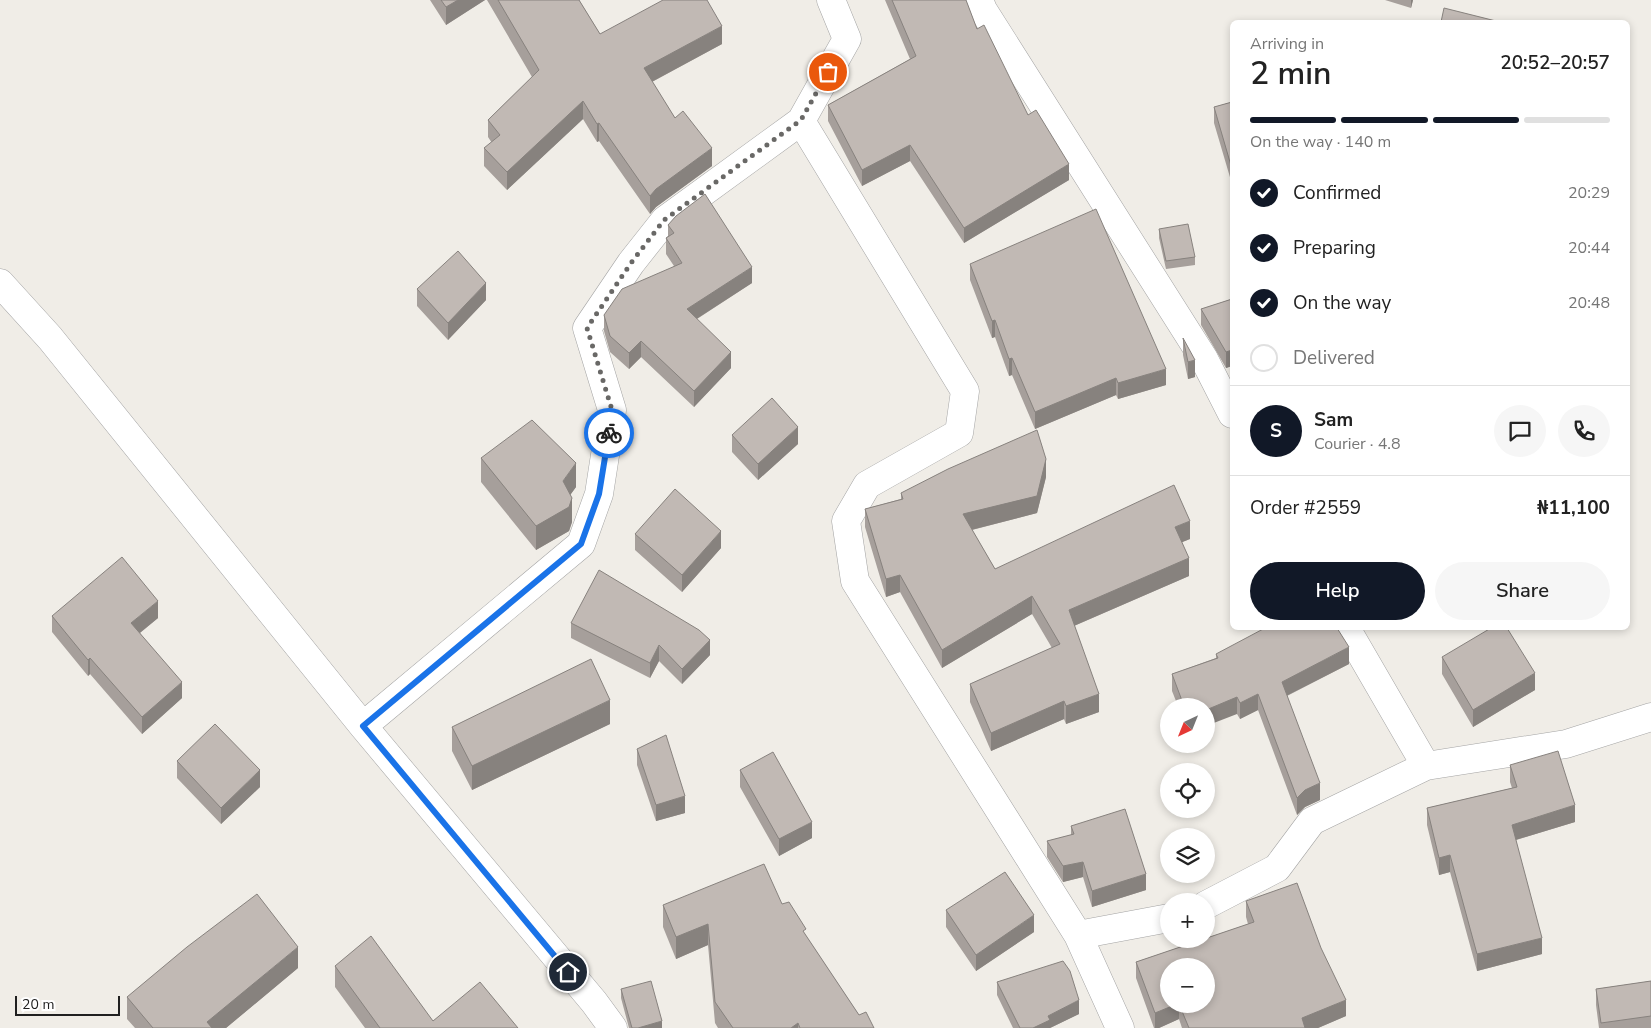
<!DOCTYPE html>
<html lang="en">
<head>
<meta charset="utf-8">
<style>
	:root { --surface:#fff; --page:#f6f6f6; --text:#222; --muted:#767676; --line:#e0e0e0; --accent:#111827 }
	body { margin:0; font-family:"Nunito Sans",sans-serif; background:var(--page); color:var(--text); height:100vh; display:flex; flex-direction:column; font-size:19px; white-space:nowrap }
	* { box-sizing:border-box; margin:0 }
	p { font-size:16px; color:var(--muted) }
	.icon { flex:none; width:28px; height:28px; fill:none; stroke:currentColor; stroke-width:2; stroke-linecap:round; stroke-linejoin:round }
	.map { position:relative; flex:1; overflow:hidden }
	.sheet { position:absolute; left:1230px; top:20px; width:400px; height:610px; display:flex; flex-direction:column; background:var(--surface); border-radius:8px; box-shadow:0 2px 8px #0003 }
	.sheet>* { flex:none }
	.needle { width:32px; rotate:223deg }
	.tools { position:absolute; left:1160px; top:698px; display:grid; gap:10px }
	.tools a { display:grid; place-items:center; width:55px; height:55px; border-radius:50%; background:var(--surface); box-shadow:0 2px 8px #0003; font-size:25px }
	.scale { position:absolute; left:15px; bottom:12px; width:105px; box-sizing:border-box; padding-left:5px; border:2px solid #202020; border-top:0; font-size:14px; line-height:18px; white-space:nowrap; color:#202020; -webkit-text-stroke:4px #fff; paint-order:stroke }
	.pin { position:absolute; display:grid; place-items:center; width:42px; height:42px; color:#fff; margin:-21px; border:2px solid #fff; border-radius:50%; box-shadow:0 1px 5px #0007 }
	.courier { position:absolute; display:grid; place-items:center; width:50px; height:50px; margin:-25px; border:4px solid #1a73e8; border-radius:50%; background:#fff; color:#222; box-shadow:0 1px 6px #0007 }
	.head em { font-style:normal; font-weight:600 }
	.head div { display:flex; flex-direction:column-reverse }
	.head { display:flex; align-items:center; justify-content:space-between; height:85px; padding:0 20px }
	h1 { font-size:32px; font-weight:600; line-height:38px }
	.bar { display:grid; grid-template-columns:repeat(4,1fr); gap:8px 5px; align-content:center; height:60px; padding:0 20px }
	.bar i { height:6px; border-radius:4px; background:var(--line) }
	.bar .selected { background:var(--accent) }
	.bar p { grid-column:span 4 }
	.line { display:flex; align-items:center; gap:12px; padding:0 20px; border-top:1px solid var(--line) }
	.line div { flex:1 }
	.round { display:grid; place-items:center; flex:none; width:52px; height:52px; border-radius:26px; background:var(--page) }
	ol { padding:0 20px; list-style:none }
	li { display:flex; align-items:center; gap:15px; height:55px }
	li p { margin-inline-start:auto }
	li .icon { padding:5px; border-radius:50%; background:var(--accent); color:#fff; stroke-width:4 }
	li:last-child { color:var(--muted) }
	li i { width:28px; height:28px; border:2px solid var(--line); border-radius:50% }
	.action { display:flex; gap:10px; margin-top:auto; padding:10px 20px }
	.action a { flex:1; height:58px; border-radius:30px; background:var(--accent); color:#fff; font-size:20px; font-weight:600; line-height:58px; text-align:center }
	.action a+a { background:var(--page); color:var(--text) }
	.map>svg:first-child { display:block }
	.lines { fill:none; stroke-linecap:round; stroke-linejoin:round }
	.minor-casing { stroke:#a4a4a4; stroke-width:29 }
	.minor { stroke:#fff; stroke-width:28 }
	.wall { fill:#a69f9b }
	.shaded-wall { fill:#87827e }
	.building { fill:#c1b9b4; stroke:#87827e }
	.done { stroke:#696866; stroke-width:5; stroke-dasharray:0 9 }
	.route { stroke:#1a73e8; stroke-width:6 }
</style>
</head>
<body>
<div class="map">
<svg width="1651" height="1028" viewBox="0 0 1651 1028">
	<rect width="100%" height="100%" fill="#f0ede7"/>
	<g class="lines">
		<g class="minor-casing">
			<path id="minor" d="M831,0L847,39L801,121L965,391L959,433L867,485L846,521L855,581L1078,935L1120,1028
				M979,0L983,10L1204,359L1232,414
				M0,283L50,338L363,726L594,1002L613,1028
				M1346,628L1426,766
				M363,726L581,544L599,494L612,410L587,328L631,263L665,220L801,121
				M1206,905L1277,868L1312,821L1426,766L1566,744L1651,717
				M1078,935L1169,918"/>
		</g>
		<use href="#minor" class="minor"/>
	</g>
	<path class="wall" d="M430,0H485L446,25Z
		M487,0H579L600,34L722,44L652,82L675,118L712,166L656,207L650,214L599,141L597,142L583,119L507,190L484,166V148L492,143L488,137V120L532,77Z
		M885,0H966L977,29L1028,115L1069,180L964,243L910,161L862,186L828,121V105L910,59Z
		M1385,0H1413L1411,8Z
		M1232,102V184L1214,123V107Z
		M668,225L752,283L697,319L731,368L694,407L641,357L629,369L610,352L604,331V315L674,266L666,254V238L668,236Z
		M1159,229L1195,257V265L1166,269L1159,238Z
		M970,264L1166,385L1118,399L1116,395L1035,429L1012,375L1009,376L995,337L992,338L970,280Z
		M417,289L486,300L448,340L417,306Z
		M1232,299V366L1226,368L1201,325V309Z
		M1183,338L1195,377L1188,379L1183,355Z
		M732,435L798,444L758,480L732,452Z
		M481,458L576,487L570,495L572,522L569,531L536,550L481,482Z
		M1046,477L1037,513L972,530L995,569L1190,539L1182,542L1189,576L1074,626L1099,712L1066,724L1064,719L991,751L970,702V684L1052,648L1032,614L942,668L900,592L886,597L865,527V509L901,499V493Z
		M635,534L721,548L682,592L635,550Z
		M52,616L158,618L140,633L182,698L142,734L90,674L88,676L52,632Z
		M571,623L710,655L682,684L659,661L650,678L571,638Z
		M1216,654L1349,664L1287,696L1320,800L1305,807L1297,815L1258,710L1240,719L1237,714L1206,706H1178L1172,691V674L1216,658Z
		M1442,657L1535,690L1473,727L1442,674Z
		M610,724L472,790L452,751V727Z
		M637,749L685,813L656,821L637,765Z
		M177,761L260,787L221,824L177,778Z
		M1510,765L1575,822L1516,840L1542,954L1477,971L1450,872L1439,875L1427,825V808L1512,788L1510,782Z
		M740,770L812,838L779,856L740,787Z
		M1071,826L1146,890L1092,907L1083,877L1063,882L1047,857V841L1071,835Z
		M1246,901L1346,1016L1318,1028H1182L1179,1019L1159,1028H1154L1136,978V962L1248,924L1246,917Z
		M782,904L806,936L859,1015L874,1028H718L715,1023L708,945L676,959L663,927V905Z
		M946,910L1034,932L976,971L946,927Z
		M335,966L433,1021L518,1028H365L335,987Z
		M298,968L226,1028H135L127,1019V997Z
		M1651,981V1028H1599L1596,1005V989Z
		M997,982L1079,1014L1050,1028H1013L997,995Z
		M621,989L662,1028H629L621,998Z"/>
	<path class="shaded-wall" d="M458,0H485L446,25V7Z
		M1411,0H1413L1411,8Z
		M722,26V44L644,86V68Z
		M583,101V119L507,190V172Z
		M599,123V141L597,142V124Z
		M910,145V161L862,186V170Z
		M712,148V166L656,207L650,214V196L656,189Z
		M1069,164V180L964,243V228Z
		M752,267V283L687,325V309Z
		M486,283V300L448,340V323Z
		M995,320V337L992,338V321Z
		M641,341V357L629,369V353Z
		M1232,350V366L1226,368V352Z
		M731,352V368L694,407V391Z
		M1012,358V375L1009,376V359Z
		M1195,360V377L1188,379V362Z
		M1166,369V385L1118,399V383Z
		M1116,378V395L1035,429V412Z
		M798,427V444L758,480V464Z
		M1046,459V477L1037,513L963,532V514Z
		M576,463V487L563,505V481Z
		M572,498V522L569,531L536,550V526Z
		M1190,521V539L1175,545V527Z
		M721,531V548L682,592V575Z
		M1189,558V576L1069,628V610Z
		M900,575V592L886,597V579Z
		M1032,596V614L942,668V650Z
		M158,601V618L131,640V623Z
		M710,640V655L682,684V669Z
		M659,645V661L650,678V663Z
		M1349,647V664L1282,698V682Z
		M90,658V674L88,676V660Z
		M1535,673V690L1473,727V710Z
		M182,682V698L142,734V717Z
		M1099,694V712L1066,724V706Z
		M1258,694V710L1240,719V703Z
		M1237,697V714L1206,726V710Z
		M610,700V724L472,790V766Z
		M1064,701V719L991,751V733Z
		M260,770V787L221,824V808Z
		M1320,783V800L1305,807L1297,815V798L1305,790Z
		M685,796V813L656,821V805Z
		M1575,805V822L1512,841V825Z
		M812,822V838L779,856V839Z
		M1450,855V872L1439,875V858Z
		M1083,862V877L1063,882V866Z
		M1146,874V890L1092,907V891Z
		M1034,915V932L976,971V955Z
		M708,924V945L676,959V937Z
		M1542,938V954L1477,971V954Z
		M298,947V968L226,1028H207V1022Z
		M1079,1000V1014L1050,1028H1033L1048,1016Z
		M1346,1000V1016L1318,1028H1302V1018Z
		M1177,1004H1179V1019L1159,1028H1155V1013Z
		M662,1021V1028H638Z
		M798,1023V1028H791Z"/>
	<path class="building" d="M441,0H458L446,7Z
		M498,0H579L600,34L663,0H707L722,26L644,68L675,118L683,111L712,148L656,189L650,196L599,123L597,124L583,101L507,172L484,148L500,135L488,120L539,70Z
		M892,0H966L977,29L984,25L1028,115L1036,110L1069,164L964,228L910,145L862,170L828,105L916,56Z
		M1444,8L1500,22H1441Z
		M1232,102V169L1214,107Z
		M705,194L752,267L687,309L731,352L694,391L641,341L629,353L610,336L604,315L622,289L682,263L666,238L674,233L668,225L676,216Z
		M1096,209L1166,369L1118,383L1116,378L1035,412L1012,358L1009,359L995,320L992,321L970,264Z
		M1188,224L1195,257L1166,261L1159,229Z
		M458,251L486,283L448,323L417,289Z
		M1232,299V350L1226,352L1201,309Z
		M1183,338L1195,360L1188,362Z
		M772,398L798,427L758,464L732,435Z
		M532,420L576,463L563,481L572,498L569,507L536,526L481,458Z
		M1037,430L1046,459L1037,496L963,514L995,569L1174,485L1190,521L1175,527L1189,558L1069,610L1099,694L1066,706L1064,701L991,733L970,684L1060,644L1032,596L942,650L900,575L886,579L865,509L903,499L901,493L948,469Z
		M675,489L721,531L682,575L635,534Z
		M122,557L158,601L131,623L182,682L142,717L90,658L88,660L52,616Z
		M599,570L699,630L710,640L682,669L659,645L650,663L571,623Z
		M1265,628H1337L1349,647L1282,682L1320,783L1305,790L1297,798L1258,694L1240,703L1237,697L1206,710V706H1184L1172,674L1218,658L1216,654Z
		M1491,628H1507L1535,673L1473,710L1442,657Z
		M591,659L610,700L472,766L452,727Z
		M215,724L260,770L221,808L177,761Z
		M666,735L685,796L656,805L637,749Z
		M1558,751L1575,805L1512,825L1542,938L1477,954L1450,855L1439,858L1427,808L1517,787L1510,765Z
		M773,752L812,822L779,839L740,770Z
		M1125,809L1146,874L1092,891L1083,862L1063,866L1047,841L1074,834L1071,826Z
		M764,864L782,904L789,902L806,929L803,931L859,1015L866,1012L874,1028H800L798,1023L791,1028H733L715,1002L708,924L676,937L663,905Z
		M1005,872L1034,915L976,955L946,910Z
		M1297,883L1321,948L1346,1000L1302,1018L1305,1028H1189L1179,1004H1206V966H1169V1004H1177L1155,1013L1136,962L1254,922L1246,901Z
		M257,894L298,947L207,1022L212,1028H153L127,997L187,947Z
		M371,936L433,1021L480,982L518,1028H380L335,966Z
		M1063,961L1070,971L1079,1000L1048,1016L1050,1020L1033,1028H1020L997,982Z
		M651,981L662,1021L638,1028H632L621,989Z
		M1651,981V1016L1601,1023L1596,989Z"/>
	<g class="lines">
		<path class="done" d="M609,433L612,410L587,328L631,263L664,220L801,120L828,72"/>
		<path class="route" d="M568,972L363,726L581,544L599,494L609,433"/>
	</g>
</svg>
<div class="tools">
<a><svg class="needle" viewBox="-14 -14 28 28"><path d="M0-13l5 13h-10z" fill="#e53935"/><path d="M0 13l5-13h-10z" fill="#767676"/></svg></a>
<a><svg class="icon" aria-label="locate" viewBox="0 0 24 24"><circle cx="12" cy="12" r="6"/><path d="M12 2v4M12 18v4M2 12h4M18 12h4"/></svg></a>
<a><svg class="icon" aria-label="layers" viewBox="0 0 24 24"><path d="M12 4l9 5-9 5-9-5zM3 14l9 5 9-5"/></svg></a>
<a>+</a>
<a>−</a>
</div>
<div class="scale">20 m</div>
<div class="pin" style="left:828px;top:72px;background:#ea580c"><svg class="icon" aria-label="bag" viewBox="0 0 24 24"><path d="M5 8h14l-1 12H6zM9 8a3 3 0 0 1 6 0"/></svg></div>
<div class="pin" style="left:568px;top:972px;background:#1f2937"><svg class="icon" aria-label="home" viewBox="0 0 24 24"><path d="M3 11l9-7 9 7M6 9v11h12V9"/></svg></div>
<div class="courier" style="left:609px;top:433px"><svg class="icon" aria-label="bike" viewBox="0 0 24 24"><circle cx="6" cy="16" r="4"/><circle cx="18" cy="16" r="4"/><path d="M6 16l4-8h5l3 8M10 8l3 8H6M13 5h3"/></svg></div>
<section class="sheet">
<div class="head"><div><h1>2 min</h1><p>Arriving in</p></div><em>20:52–20:57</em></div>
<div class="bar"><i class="selected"></i><i class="selected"></i><i class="selected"></i><i></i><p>On the way · 140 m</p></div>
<ol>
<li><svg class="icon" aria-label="check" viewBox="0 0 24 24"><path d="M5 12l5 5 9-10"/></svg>Confirmed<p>20:29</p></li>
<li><svg class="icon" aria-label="check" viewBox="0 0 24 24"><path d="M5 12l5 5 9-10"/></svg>Preparing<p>20:44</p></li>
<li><svg class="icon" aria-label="check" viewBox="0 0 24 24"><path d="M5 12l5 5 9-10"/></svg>On the way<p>20:48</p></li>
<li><i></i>Delivered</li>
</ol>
<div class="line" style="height:90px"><b class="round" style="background:var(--accent);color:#fff">S</b><div><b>Sam</b><p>Courier · 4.8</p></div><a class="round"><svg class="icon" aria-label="chat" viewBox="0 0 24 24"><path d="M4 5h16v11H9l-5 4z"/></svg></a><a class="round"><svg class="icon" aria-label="phone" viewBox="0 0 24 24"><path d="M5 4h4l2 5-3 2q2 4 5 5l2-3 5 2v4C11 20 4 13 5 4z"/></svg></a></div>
<div class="line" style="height:65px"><div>Order #2559</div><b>₦11,100</b></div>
<div class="action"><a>Help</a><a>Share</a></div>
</section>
</div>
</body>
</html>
